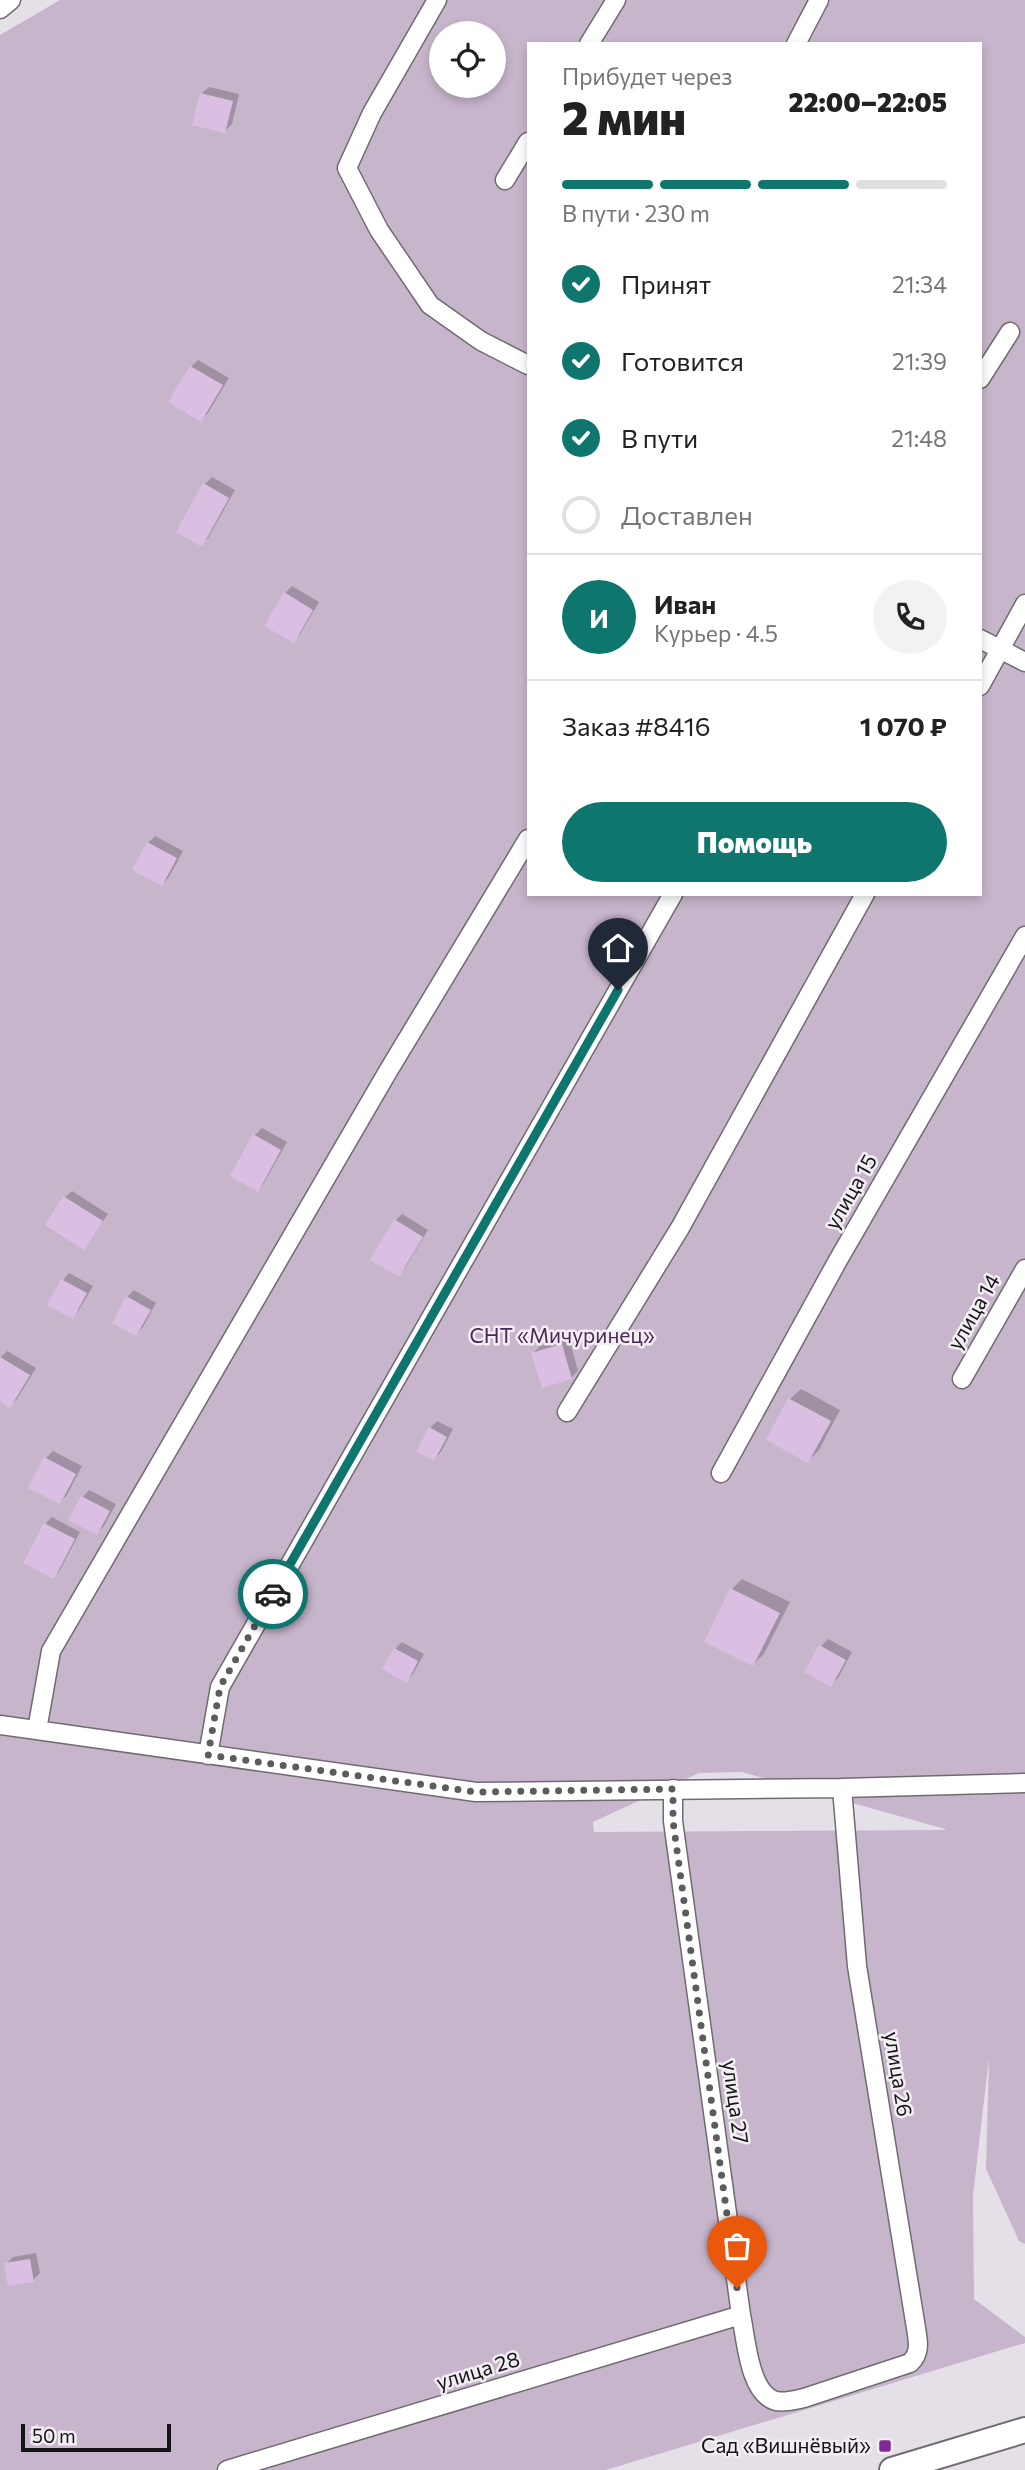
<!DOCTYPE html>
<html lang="ru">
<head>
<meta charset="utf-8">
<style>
	:root { --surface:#fff; --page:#f2f2f2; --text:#222; --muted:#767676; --line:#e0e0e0; --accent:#0f766e }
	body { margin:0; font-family:Commissioner,sans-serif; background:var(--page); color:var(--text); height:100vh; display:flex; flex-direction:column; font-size:26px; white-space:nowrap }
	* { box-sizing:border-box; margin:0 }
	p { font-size:23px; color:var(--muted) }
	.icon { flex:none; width:38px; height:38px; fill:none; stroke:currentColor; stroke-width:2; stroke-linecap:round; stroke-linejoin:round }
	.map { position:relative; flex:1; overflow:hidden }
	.drawer { position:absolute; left:527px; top:42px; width:455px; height:854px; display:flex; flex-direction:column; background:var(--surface); border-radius:0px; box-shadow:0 4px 10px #0003 }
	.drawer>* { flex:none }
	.controls { position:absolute; left:429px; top:21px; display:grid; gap:14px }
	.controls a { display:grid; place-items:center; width:77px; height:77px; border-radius:50%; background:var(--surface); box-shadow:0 4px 10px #0003; font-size:35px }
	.scale { position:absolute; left:21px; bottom:18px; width:150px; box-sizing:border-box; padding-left:7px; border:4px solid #151416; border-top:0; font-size:19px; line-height:24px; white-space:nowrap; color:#151416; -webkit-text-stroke:5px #f3edf4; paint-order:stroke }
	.pin { position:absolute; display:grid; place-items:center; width:60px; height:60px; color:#fff; margin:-72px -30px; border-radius:50% 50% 50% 0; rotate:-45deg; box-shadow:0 0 7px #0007 }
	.pin .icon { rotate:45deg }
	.courier { position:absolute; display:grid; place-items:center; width:70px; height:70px; margin:-35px; border:5px solid #0f766e; border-radius:50%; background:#fff; color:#222; box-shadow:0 2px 9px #0007 }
	.head em { font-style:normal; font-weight:800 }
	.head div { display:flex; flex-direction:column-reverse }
	.head { display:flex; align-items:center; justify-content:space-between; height:119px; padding:0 35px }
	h1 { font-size:46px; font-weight:800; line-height:52px }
	.bar { display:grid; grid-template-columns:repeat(4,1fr); gap:10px 7px; align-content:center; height:84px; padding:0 35px }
	.bar i { height:9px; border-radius:5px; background:var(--line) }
	.bar .on { background:var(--accent) }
	.bar p { grid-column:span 4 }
	.line { display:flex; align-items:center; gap:18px; padding:0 35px; border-top:2px solid var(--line) }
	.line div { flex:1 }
	.round { display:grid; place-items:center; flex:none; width:74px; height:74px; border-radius:37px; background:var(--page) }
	ol { padding:0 35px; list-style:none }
	li { display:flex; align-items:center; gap:21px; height:77px }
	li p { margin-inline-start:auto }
	li .icon { padding:7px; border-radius:50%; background:var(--accent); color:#fff; stroke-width:4 }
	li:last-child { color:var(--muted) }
	li i { width:38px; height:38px; border:4px solid var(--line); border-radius:50% }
	.cta { display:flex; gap:14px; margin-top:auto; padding:14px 35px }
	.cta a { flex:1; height:80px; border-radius:42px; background:var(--accent); color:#fff; font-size:28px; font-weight:800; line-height:80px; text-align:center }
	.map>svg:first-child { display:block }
	.green { fill:#c7b5cc; fill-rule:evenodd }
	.shadow { fill:#0003 }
	.building { fill:#dbbfe3 }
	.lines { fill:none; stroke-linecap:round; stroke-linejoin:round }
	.minor-casing { stroke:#706b71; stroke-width:21 }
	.secondary-casing { stroke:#706b71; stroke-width:28 }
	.minor { stroke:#fff; stroke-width:18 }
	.secondary { stroke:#fff; stroke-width:24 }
	.done { stroke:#5e5b5f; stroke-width:7; stroke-dasharray:0 12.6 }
	.route { stroke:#0f766e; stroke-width:9 }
	.poi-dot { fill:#7f2896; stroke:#f3edf4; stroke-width:2.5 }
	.labels { text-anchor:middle; stroke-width:5; stroke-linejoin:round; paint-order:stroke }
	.street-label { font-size:21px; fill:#151416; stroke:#f3edf4 }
	.park-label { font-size:21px; fill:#4c2856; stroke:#f3edf4 }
	.poi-label { font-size:21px; fill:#151416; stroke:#f3edf4; text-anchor:end }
</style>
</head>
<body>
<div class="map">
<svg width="1025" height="2470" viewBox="0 0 1025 2470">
	<rect width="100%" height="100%" fill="#e5e0e7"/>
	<path class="green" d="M60,0H1025V2244L1019,2241L986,2169L989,2058L973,2195L974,2299L1025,2337V2343L606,2470H0V35ZM441,33H494V86H441ZM528,44H980V894H528ZM742,1772L945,1829V1830L594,1832L593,1822L699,1773Z"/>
	<path class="shadow" d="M209,87L239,94L232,124L225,131L202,93Z
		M198,360L229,378L208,413L201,420L170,402L191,367Z
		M212,477L235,490L208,538L201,545L205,484Z
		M292,586L319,602L300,634L293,641L285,593Z
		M155,836L183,851L169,877L162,884L148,843Z
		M262,1128L287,1142L264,1183L258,1190L255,1135Z
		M72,1191L108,1214L84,1248L65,1197Z
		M402,1214L428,1230L405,1268L398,1275L395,1221Z
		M69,1273L93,1286L79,1310L72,1317L63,1280Z
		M134,1290L156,1303L143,1327L136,1334L127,1297Z
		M569,1338L578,1371L571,1378L533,1353L540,1346Z
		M7,1351L36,1368L17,1399L10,1405L0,1399V1358Z
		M801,1389L840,1410L819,1450L808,1461L790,1399Z
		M437,1421L453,1429L441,1452L434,1459L430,1428Z
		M53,1451L82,1466L67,1495L60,1502L46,1458Z
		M89,1490L116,1504L104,1526L97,1533L83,1497Z
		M52,1517L80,1532L60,1570L54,1577L45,1524Z
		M742,1579L790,1602L764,1654L753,1664L732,1589Z
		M828,1639L852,1652L838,1678L831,1684L821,1646Z
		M402,1642L424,1654L413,1674L407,1680L395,1649Z
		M36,2253L40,2273L33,2280L6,2264L13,2257Z"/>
	<path class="building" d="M200,93L233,101L225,133L192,125Z
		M190,366L223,385L201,422L168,402Z
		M203,483L229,498L202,547L176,532Z
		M284,592L313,610L294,643L264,626Z
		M147,842L177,858L162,886L132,870Z
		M253,1134L281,1150L258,1192L230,1176Z
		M63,1196L103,1221L84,1250L45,1225Z
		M394,1219L423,1237L399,1277L370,1260Z
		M61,1279L87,1293L73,1319L47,1305Z
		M126,1296L151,1310L136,1336L112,1323Z
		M562,1344L572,1379L542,1388L531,1353Z
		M0,1357L30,1375L10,1408L0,1401Z
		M788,1398L831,1421L808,1463L766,1440Z
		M429,1427L447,1437L434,1461L416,1452Z
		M44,1457L76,1474L60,1504L28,1488Z
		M81,1496L110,1511L97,1535L68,1520Z
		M44,1523L75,1539L54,1579L23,1563Z
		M730,1588L780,1613L753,1666L704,1642Z
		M819,1645L846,1660L831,1687L804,1672Z
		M394,1648L418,1661L407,1683L382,1669Z
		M30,2259L34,2282L8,2286L4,2263Z"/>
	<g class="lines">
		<g class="minor-casing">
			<path id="minor" d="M437,0L372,113L347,168L379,230L430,305L481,341L528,365
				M0,9L11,0
				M589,44L616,0
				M796,44L819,0
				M505,180L528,142
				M980,379L1010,332
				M980,639L1025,662
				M980,686L1025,604
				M962,1379L1025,1269
				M567,1412L680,1228L865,894
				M721,1473L837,1262L1025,936
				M0,1725L476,1792L842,1788L1025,1783
				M37,1730L51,1651L387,1073L528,839
				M208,1755L220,1687L673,894
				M673,1789V1821L741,2315C746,2338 749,2394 776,2401C784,2403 795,2400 804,2398L910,2363C921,2353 918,2341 916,2328L857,1966L842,1788
				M227,2470L741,2315"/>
		</g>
		<g class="secondary-casing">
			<path id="secondary" d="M892,2470L1025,2430"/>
		</g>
		<use href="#minor" class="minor"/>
		<use href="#secondary" class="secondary"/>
	</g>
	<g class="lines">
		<path class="done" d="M273,1594L220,1687L208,1755L476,1792L673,1789V1821L737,2288"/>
		<path class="route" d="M273,1594L618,990"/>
	</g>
	<rect class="poi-dot" x="878" y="2439" width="14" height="14" rx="3.5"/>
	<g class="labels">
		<g class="street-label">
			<text transform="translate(851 1192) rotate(-60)" y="7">улица 15</text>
			<text transform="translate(974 1312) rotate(-60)" y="7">улица 14</text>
			<text transform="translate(898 2074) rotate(81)" y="7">улица 26</text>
			<text transform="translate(735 2102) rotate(82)" y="7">улица 27</text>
			<text transform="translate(478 2371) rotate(-17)" y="7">улица 28</text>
		</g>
		<g class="park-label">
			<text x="562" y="1343">СНТ «Мичуринец»</text>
		</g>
		<g class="poi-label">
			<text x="871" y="2453">Сад «Вишнёвый»</text>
		</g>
	</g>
</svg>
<div class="controls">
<a><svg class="icon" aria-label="locate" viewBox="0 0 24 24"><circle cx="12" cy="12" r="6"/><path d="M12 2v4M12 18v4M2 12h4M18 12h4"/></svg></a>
</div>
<div class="scale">50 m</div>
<div class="pin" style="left:737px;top:2288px;background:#ea580c"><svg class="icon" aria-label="bag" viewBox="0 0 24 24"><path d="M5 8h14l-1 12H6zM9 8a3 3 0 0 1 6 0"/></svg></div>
<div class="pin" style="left:618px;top:990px;background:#1f2937"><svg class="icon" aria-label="home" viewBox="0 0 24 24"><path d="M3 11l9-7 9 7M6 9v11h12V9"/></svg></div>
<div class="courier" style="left:273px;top:1594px"><svg class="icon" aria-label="car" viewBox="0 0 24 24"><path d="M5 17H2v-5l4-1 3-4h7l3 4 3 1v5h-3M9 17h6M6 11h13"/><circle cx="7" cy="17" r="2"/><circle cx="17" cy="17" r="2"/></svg></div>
<section class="drawer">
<div class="head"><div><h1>2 мин</h1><p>Прибудет через</p></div><em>22:00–22:05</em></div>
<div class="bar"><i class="on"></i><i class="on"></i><i class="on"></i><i></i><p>В пути · 230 m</p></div>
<ol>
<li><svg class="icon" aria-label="check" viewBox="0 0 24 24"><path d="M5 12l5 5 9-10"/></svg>Принят<p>21:34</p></li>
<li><svg class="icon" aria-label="check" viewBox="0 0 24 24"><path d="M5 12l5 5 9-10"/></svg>Готовится<p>21:39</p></li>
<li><svg class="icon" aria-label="check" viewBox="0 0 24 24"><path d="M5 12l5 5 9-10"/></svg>В пути<p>21:48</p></li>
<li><i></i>Доставлен</li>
</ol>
<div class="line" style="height:126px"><b class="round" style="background:var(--accent);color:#fff">И</b><div><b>Иван</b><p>Курьер · 4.5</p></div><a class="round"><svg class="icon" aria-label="phone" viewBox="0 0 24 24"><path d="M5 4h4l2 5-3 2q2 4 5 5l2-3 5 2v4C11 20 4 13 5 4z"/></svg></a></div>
<div class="line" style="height:91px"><div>Заказ #8416</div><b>1 070 ₽</b></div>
<div class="cta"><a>Помощь</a></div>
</section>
</div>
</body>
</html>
